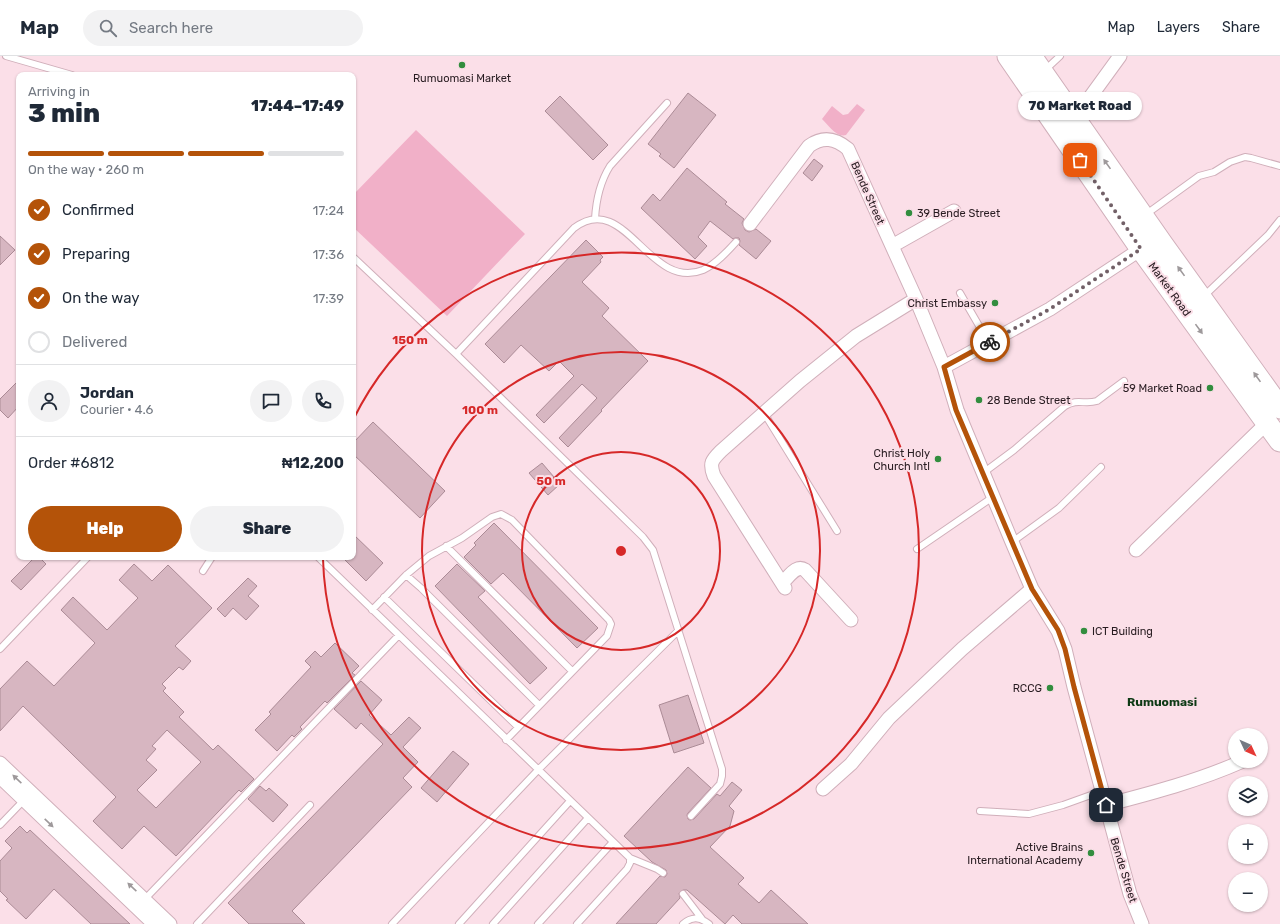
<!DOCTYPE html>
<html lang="en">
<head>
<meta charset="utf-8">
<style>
	:root { --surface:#fff; --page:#f2f2f3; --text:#1f2937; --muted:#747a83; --line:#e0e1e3; --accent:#b45309 }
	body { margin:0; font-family:Rubik,sans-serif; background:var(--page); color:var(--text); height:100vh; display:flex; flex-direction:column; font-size:15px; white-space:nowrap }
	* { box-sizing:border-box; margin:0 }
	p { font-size:13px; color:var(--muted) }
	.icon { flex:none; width:22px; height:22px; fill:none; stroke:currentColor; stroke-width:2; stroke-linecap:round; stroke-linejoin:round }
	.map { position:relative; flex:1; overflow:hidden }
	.details { position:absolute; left:16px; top:16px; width:340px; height:488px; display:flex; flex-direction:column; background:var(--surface); border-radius:8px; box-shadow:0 1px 3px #0004 }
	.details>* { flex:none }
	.needle { width:26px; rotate:134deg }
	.fabs { position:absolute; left:1228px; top:672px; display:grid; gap:8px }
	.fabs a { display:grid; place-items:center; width:40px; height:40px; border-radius:50%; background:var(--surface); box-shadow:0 1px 3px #0004; font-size:20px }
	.pin { position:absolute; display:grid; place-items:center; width:34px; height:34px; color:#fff; margin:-17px; border-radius:8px; box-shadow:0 2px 6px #0006 }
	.courier { position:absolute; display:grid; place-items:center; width:40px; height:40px; margin:-20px; border:3px solid #b45309; border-radius:50%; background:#fff; color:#222; box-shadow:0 1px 5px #0007 }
	.bubble { position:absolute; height:28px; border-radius:14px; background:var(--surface); box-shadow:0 1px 3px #0004; font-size:13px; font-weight:800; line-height:28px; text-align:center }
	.summary em { font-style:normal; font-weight:800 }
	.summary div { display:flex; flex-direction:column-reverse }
	.summary { display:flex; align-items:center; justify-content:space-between; height:68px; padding:0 12px }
	h1 { font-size:26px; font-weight:800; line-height:30px }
	.bar { display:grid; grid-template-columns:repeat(4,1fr); gap:6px 4px; align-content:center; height:48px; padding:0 12px }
	.bar i { height:5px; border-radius:3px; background:var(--line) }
	.bar .on { background:var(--accent) }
	.bar p { grid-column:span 4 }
	.line { display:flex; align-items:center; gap:10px; padding:0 12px; border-top:1px solid var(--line) }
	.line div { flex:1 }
	.round { display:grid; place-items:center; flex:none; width:42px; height:42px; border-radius:21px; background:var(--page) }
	ol { padding:0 12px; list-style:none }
	li { display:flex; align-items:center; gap:12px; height:44px }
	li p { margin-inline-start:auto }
	li .icon { padding:4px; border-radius:50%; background:var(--accent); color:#fff; stroke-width:4 }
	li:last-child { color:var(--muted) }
	li i { width:22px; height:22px; border:2px solid var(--line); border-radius:50% }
	.cta { display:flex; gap:8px; margin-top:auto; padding:8px 12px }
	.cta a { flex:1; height:46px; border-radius:24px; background:var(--accent); color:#fff; font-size:16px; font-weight:800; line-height:46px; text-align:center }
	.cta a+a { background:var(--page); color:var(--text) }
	header { display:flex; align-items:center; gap:24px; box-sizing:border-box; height:56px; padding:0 20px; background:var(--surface); border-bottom:1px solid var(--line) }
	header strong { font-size:19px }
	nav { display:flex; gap:22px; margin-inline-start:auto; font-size:14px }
	.search { width:280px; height:36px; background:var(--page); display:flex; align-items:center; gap:10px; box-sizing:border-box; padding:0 14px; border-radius:22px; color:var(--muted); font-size:15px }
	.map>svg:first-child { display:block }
	.green { fill:#f1b0c8 }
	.building { fill:#d7b6c1; stroke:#ab8b96; fill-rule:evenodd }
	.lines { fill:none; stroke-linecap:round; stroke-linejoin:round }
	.service-casing { stroke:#d0afba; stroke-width:8 }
	.minor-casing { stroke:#d0afba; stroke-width:15 }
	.primary-casing { stroke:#d0afba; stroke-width:23 }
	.service { stroke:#fff; stroke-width:6 }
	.minor { stroke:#fff; stroke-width:13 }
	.primary { stroke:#fff; stroke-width:21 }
	.oneway { fill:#9e999b }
	.done { stroke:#726067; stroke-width:4; stroke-dasharray:0 7.2 }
	.route { stroke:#b45309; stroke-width:5 }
	.ring { fill:none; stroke:#d62828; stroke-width:2 }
	.poi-dot { fill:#328d3e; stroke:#fbdfe8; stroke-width:1.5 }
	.labels { text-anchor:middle; stroke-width:4; stroke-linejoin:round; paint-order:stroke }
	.poi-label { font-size:11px; fill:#281c21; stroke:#fbdfe8; text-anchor:end }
	.street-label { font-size:11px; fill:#281c21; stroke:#fbdfe8 }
	.neighbourhood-label { font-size:12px; font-weight:bold; fill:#0e3a15; stroke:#fbdfe8 }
	.centre { fill:#d62828; stroke:#fbdfe8; stroke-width:2 }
	.ring-label { font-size:12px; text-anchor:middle; font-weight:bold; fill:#d62828; stroke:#fbdfe8; stroke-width:4; stroke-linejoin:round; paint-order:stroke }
</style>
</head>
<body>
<header>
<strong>Map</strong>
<div class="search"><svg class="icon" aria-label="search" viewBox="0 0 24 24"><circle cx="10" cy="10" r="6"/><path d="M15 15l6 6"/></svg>Search here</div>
<nav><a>Map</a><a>Layers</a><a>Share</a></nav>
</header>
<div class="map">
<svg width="1280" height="868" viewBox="0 0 1280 868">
	<rect width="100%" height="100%" fill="#fbdfe8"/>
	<path class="green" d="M857,48L865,54L846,79C837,82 828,69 822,63L832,50L843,59L848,58Z
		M416,74L525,178L447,260L353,171V139Z"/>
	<path class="building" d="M688,37L716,59L674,112L659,100L661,98L648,88Z
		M560,40L608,89L593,104L545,55Z
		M814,103L823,110L812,125L803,117Z
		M687,112L727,146L725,148L744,163L742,167L745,174L749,176L756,173L771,185L756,203L739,189L740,185L739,182H735L733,183L710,165L698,181L707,190L695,203L641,152L653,138L660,145Z
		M0,180L15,194L0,209Z
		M586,184L603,201L600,204L601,206L582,226L609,252L602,260L648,305L601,354L602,355L568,391L559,382L597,342L582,328L544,367L536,359L574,320L559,305L549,315L521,289L504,307L485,288Z
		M19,324V350L8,362L0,354V343Z
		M373,366L445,435L420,462L353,398V387Z
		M542,407L560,428L548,439L529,417Z
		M494,467L598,572L577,592L503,517L491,528L464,501L476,489L474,487Z
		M353,478L383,507L366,525L342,501H353Z
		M35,501H39L46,508L21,534L11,525Z
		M134,508L152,525L168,509L212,552L175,590L191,605L183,614L179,611L162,628L166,632L163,635L184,656L179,661L213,694L218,689L254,723L241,736L239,734L176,800L144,770L122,793L93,765L116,741L23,650L0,675V633L27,605L54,630L95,587L61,554L73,541L107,574L138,542L119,524ZM167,674L201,706L156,752L137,734L157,714L146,704L156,693L152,690Z
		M457,508L485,535L478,541L547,612L530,628L435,530Z
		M248,522L257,530L248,540L259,550L246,564L233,552L225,561L217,553Z
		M335,587L359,610L352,617L355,619L327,647L325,645L300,671L302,673L294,681L292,679L277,695L255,674L271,658L269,656L311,611L305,605L315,595L321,601Z
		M361,625L382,644L369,659L391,679L409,661L421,672L403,691L418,706L403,722L412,731L292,855L305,868H249L228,847L383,688L361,667L356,673L334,653Z
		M688,639L704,687L674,697L659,649Z
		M453,695L469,708L437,746L421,732Z
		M688,711L711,732L688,757L687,759L688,763L690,764L694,763L717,738L720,740L732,726L742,734L729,750L734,755L730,770L710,791L744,822L738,828L759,847L771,834L808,868H742L733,859L725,868L687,834H683L679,837L680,842L656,868H616L660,820L665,821L667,818L666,814L652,806L624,780Z
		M260,730L266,735L269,732L288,749L273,766L248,743Z
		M20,770L27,777L30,774L130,868H91L54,833L26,863L6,844L8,843L0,835V805L12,792L5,785Z"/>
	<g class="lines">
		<g class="service-casing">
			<path id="service" d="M6,0L72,19
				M1045,14L1060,0
				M1145,159L1199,120L1214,116L1230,106L1245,101L1251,102L1280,110
				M595,163C596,145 600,126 610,110L667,47
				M353,201L456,298L643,481L653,494L722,713V720L720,728L691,760
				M960,237L989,287
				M1204,240L1268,179L1280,164
				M456,298L574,172C625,133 649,236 703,214C716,208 727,196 736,186
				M764,357L837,475
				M983,417L1014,394L1065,350C1078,342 1084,349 1097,345L1124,325
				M1012,486L1059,452L1101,411
				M446,490L572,615
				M917,493L993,441
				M318,501L630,802V807L627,813L577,868
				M203,515L212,501
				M406,519L421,532L539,649
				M384,541L518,671
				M372,554L406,519L429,500L462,482L492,461L501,458L512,464L609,564L611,568L607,580L506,684
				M0,593L88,501
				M980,755L1029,758L1063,749L1102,735
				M0,769L25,743
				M630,802L657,813L663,817
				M683,838L702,863
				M144,844L398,580
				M197,868L310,749
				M392,868L538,714L679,574
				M459,868L570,745
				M493,868L588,762
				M538,868L613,786
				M683,868C692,860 700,861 709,868"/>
		</g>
		<g class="minor-casing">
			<path id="minor" d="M1075,62L1120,0
				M750,168L809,90C823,80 835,82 848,93L916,243L944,311L957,354L1012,486L1032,533L1058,575L1065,593L1074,631L1130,838L1142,868
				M892,190L954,155
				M944,311L1050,253L1141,193
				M1136,494L1267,367
				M782,527C789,521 796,508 805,514L851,564
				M785,532L714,420C709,407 712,404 721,395L800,325L856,280L916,243
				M0,707L170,868
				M0,721L154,868
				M823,733L851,708L889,662L962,593L1032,533
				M1106,749C1152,737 1198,725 1243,705"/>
		</g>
		<g class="primary-casing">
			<path id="primary" d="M1008,0L1141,193L1280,385
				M1031,0L1163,189L1280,352"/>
		</g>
		<use href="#service" class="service"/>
		<use href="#minor" class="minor"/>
		<use href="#primary" class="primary"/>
	</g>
	<defs><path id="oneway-solid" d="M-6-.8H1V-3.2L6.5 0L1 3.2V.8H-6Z"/></defs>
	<g class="oneway">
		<use href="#oneway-solid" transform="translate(1107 108) rotate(-125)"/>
		<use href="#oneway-solid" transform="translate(1181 215) rotate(-126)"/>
		<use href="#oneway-solid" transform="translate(1199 273) rotate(54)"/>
		<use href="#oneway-solid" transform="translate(1257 321) rotate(-125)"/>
		<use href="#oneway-solid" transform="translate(17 723) rotate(-137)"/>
		<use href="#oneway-solid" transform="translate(49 767) rotate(44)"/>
		<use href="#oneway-solid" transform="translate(132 831) rotate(-137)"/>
	</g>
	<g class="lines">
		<path class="done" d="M990,286L1050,253L1141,193L1080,104"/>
		<path class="route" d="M990,286L944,311L956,354L1012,486L1032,533L1058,574L1065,593L1074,631L1106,749"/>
	</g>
	<g class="ring">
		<circle cx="621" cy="495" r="99"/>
		<circle cx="621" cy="495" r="199"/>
		<path d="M353 364A298 298 0 1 1 323 503"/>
	</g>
	<g class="poi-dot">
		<circle cx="462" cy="9" r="4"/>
		<circle cx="909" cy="157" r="4"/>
		<circle cx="995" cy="247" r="4"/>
		<circle cx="1210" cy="332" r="4"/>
		<circle cx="979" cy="344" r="4"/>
		<circle cx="938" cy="403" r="4"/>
		<circle cx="1084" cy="575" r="4"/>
		<circle cx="1050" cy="632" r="4"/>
		<circle cx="1091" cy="797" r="4"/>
	</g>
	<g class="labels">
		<g class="poi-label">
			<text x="462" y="26" text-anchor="middle">Rumuomasi Market</text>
			<text x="917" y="161" text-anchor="start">39 Bende Street</text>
			<text x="987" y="251">Christ Embassy</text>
			<text x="1202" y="336">59 Market Road</text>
			<text x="987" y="348" text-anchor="start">28 Bende Street</text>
			<text x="930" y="401">Christ Holy<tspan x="930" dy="13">Church Intl</tspan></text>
			<text x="1092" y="579" text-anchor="start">ICT Building</text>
			<text x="1042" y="636">RCCG</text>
			<text x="1083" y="795">Active Brains<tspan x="1083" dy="13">International Academy</tspan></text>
		</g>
		<g class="street-label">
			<text transform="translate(868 137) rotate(66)" y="4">Bende Street</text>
			<text transform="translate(1170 233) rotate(54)" y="4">Market Road</text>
			<text transform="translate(1124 814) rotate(73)" y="4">Bende Street</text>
		</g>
		<g class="neighbourhood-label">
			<text x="1162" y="650">Rumuomasi</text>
		</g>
	</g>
	<circle cx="621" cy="495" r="6" class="centre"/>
	<g class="ring-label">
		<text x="410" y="288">150 m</text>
		<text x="480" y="358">100 m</text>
		<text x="551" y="429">50 m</text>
	</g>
</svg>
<div class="fabs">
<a><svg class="needle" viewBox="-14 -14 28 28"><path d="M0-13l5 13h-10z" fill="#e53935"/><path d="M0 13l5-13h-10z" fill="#747a83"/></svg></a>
<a><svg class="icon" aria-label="layers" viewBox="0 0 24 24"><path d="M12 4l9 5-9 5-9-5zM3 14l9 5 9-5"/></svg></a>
<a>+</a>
<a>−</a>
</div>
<div class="pin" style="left:1080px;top:104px;background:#ea580c"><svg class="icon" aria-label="bag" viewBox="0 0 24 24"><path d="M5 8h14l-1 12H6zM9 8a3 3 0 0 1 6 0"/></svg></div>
<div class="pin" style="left:1106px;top:749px;background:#1f2937"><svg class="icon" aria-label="home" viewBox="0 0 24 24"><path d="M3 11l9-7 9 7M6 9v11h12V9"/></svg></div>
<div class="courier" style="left:990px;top:286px"><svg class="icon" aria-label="bike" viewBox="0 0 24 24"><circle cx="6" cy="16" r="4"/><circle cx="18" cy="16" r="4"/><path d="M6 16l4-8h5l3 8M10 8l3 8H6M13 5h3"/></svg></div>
<div class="bubble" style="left:1018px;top:36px;width:124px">70 Market Road</div>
<section class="details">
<div class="summary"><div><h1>3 min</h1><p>Arriving in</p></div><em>17:44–17:49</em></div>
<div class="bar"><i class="on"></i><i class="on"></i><i class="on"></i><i></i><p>On the way · 260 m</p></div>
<ol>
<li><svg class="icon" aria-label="check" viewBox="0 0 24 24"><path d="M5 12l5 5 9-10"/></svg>Confirmed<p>17:24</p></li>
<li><svg class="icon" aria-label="check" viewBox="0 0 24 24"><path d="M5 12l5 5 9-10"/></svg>Preparing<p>17:36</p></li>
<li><svg class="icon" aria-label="check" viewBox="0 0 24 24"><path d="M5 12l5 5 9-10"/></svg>On the way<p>17:39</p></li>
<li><i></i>Delivered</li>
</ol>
<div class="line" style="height:72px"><a class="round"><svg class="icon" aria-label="person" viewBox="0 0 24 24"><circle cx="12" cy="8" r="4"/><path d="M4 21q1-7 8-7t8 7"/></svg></a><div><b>Jordan</b><p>Courier · 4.6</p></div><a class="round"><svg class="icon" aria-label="chat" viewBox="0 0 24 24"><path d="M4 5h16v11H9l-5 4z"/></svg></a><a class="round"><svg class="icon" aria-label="phone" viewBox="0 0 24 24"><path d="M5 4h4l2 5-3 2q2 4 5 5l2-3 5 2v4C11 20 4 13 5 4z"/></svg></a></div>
<div class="line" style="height:52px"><div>Order #6812</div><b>₦12,200</b></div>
<div class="cta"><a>Help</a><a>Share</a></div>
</section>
</div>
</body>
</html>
